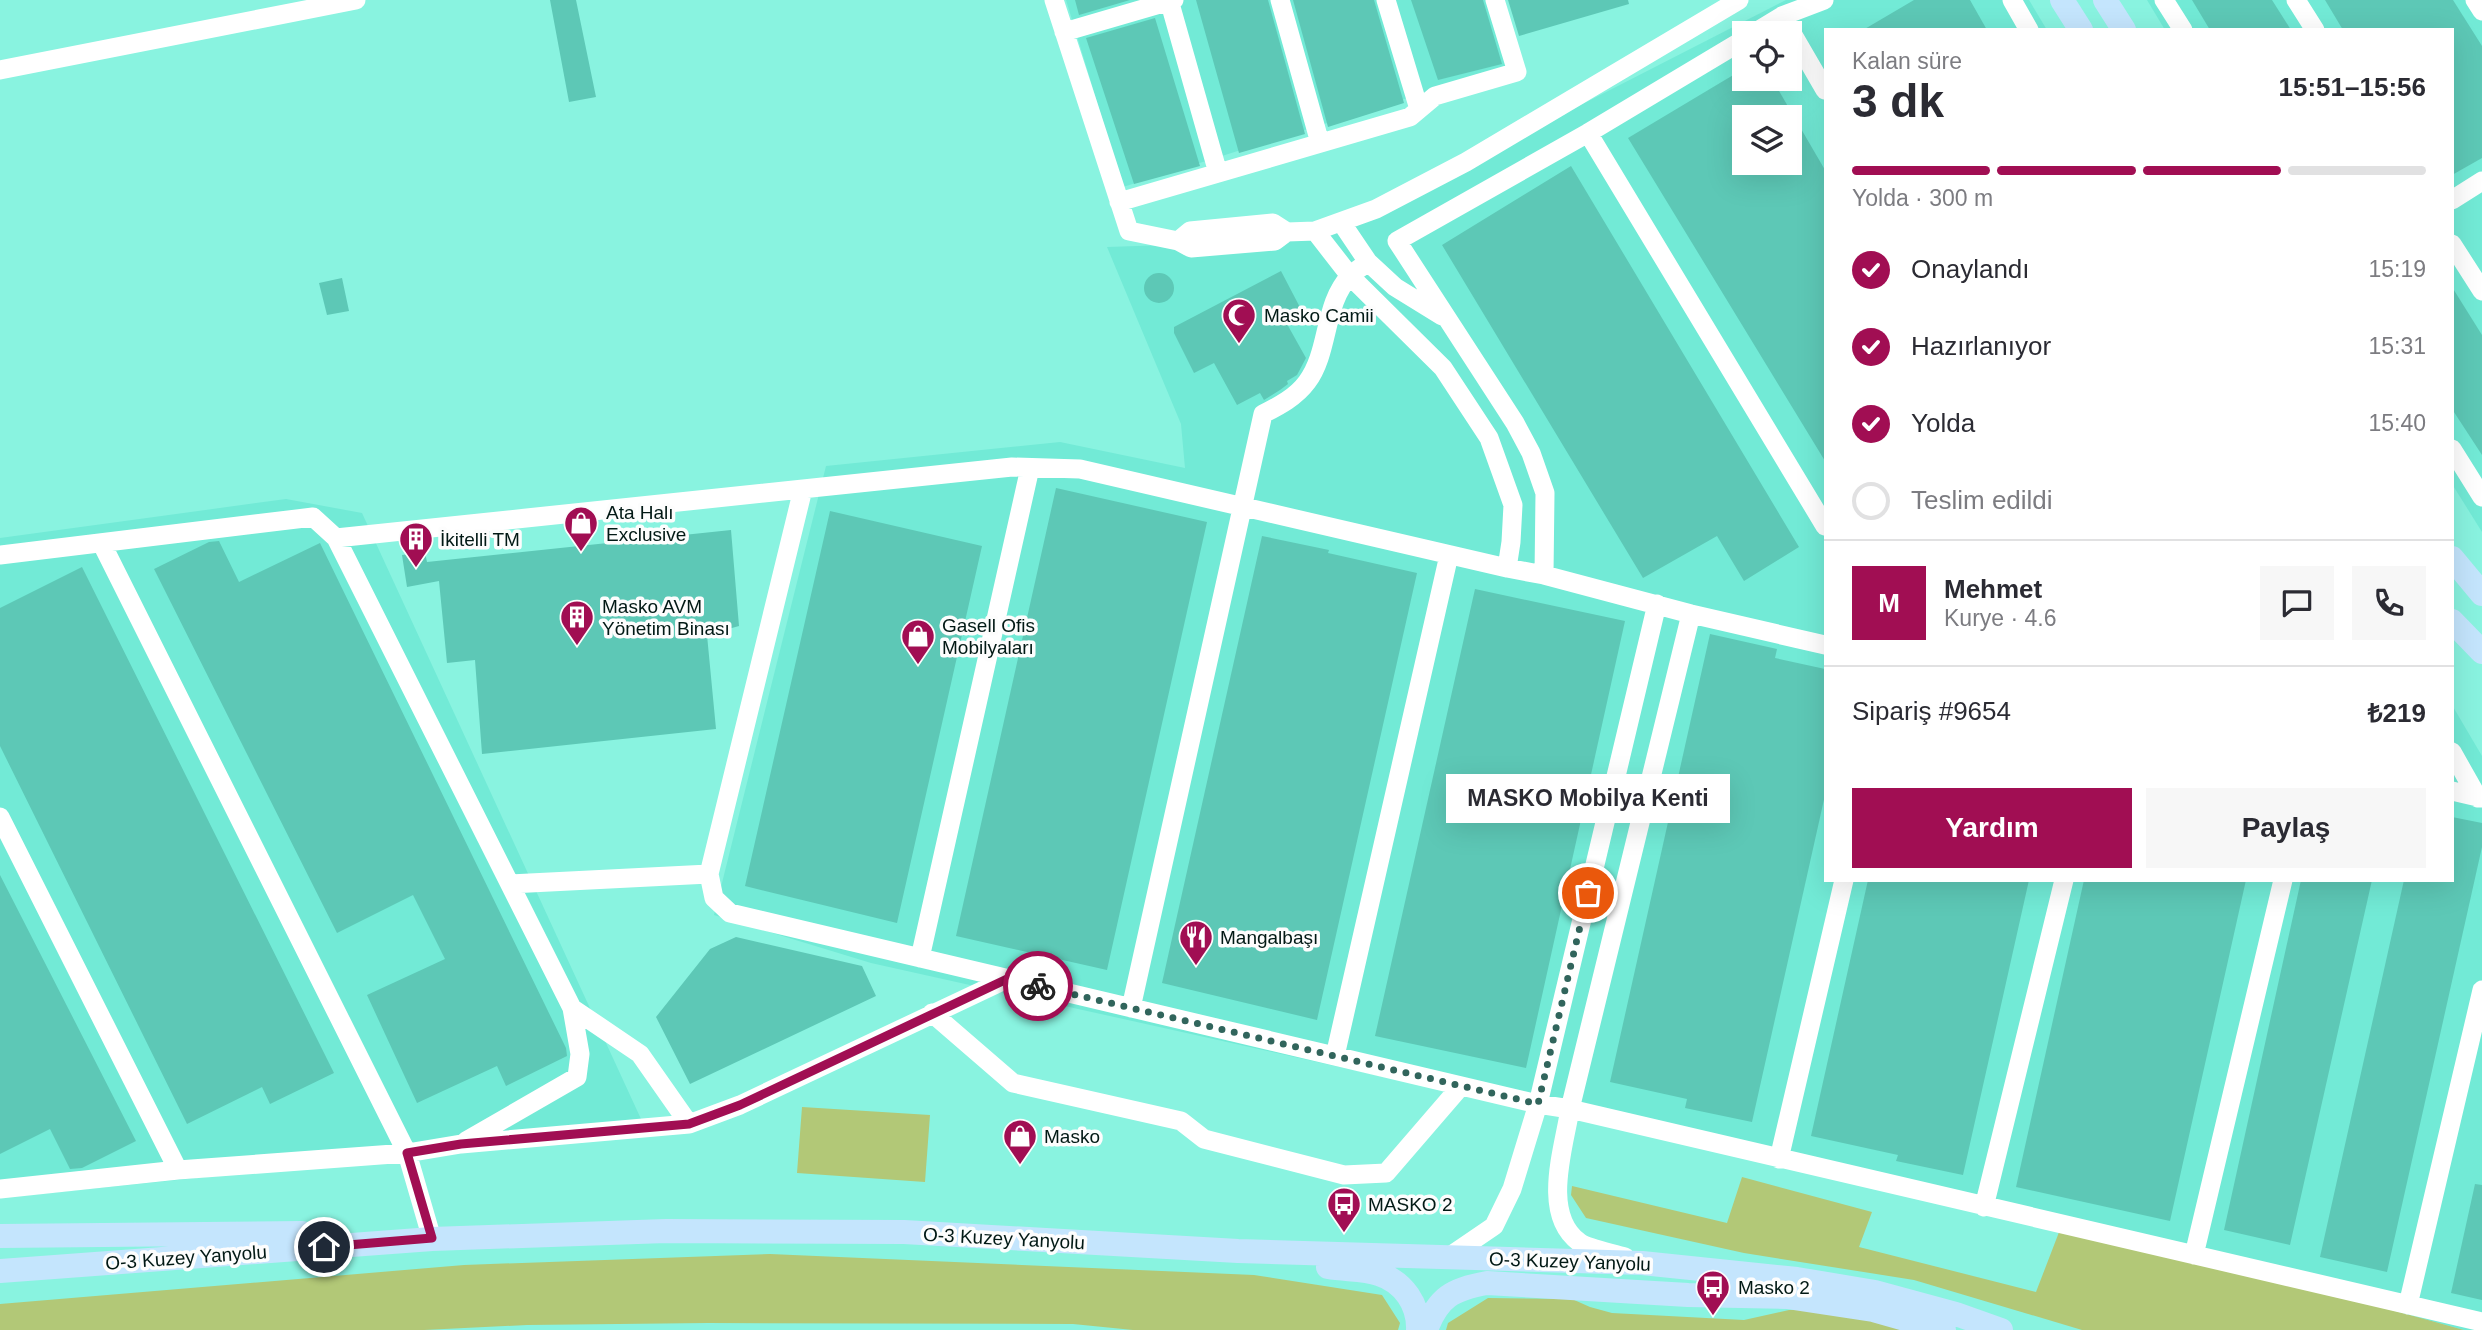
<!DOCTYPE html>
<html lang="tr">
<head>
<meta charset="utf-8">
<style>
	:root { --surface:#fff; --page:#f7f7f7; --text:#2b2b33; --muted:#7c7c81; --line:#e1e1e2; --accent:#a10e53 }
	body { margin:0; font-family:Helvetica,sans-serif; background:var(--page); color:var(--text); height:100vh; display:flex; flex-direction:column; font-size:26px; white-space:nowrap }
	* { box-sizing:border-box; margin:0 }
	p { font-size:23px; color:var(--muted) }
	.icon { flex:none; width:38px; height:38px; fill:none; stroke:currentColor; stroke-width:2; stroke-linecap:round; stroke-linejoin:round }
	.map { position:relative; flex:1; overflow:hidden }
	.side { position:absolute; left:1824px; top:28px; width:630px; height:854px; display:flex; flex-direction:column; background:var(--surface); border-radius:0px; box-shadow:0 7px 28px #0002 }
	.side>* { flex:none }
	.buttons { position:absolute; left:1732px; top:21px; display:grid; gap:14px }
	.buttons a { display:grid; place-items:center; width:70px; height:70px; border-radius:0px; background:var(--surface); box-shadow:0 7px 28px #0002; font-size:35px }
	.pin { position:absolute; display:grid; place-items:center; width:60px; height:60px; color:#fff; margin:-30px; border:4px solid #fff; border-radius:50%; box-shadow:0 2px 7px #0007 }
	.courier { position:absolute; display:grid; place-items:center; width:70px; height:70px; margin:-35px; border:5px solid #a10e53; border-radius:50%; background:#fff; color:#222; box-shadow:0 2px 9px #0007 }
	.bubble { position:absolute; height:49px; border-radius:0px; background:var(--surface); box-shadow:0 7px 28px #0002; font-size:23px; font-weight:700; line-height:49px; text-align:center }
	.head em { font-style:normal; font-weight:700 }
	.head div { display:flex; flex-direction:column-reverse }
	.head { display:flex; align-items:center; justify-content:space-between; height:119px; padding:0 28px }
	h1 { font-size:46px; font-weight:700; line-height:52px }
	.bar { display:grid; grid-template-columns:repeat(4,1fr); gap:10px 7px; align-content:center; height:84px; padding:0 28px }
	.bar i { height:9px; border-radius:5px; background:var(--line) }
	.bar .on { background:var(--accent) }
	.bar p { grid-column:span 4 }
	.line { display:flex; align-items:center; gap:18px; padding:0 28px; border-top:2px solid var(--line) }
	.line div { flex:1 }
	.round { display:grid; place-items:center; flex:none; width:74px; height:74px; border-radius:0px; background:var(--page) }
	ol { padding:0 28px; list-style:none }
	li { display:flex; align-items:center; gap:21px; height:77px }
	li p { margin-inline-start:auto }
	li .icon { padding:7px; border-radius:50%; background:var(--accent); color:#fff; stroke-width:4 }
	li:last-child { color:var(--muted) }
	li i { width:38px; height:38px; border:4px solid var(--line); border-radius:50% }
	.button { display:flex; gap:14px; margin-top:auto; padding:14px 28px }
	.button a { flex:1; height:80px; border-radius:0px; background:var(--accent); color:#fff; font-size:28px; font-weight:700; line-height:80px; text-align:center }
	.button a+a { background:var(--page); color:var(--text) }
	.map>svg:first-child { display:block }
	.built { fill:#72ead6; fill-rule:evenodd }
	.green { fill:#b2c877 }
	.building { fill:#5dc8b6; fill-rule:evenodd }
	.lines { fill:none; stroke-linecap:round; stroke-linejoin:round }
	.minor { stroke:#fff; stroke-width:19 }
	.major { stroke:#c4e5fd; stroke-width:24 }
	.done { stroke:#31655c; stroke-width:7; stroke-dasharray:0 12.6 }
	.route { stroke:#a10e53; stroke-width:9 }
	.labels { text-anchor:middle; stroke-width:7; stroke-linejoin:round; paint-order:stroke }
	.poi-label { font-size:19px; fill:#021915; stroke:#fdfdfd; text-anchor:start }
	.street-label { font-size:19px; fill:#021915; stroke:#fdfdfd }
</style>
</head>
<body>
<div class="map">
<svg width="2482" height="1330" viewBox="0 0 2482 1330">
	<rect width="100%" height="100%" fill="#89f3e0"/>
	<path class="built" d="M1066,0H1497L1516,64L1123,187Z
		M1786,0H2029L2047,30H1825V880H2452V705L2482,756V1330H2464L2218,1262L871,963L714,915L826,466L1060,442L1185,468L1181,424L1107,247L1317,240ZM1745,33H1790V79H1745ZM1745,117H1790V163H1745Z
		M2147,0H2482V532L2452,484V30H2165Z
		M286,499L362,513L647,1132L0,1198V538Z"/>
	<path class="green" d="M802,1107L930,1115L925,1182L797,1173Z
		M1742,1177L1872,1212L1859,1247L2036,1292L2061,1227L2218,1262L2464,1330H2082L1914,1280L1744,1253L1586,1218L1571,1195L1572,1186L1727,1223Z
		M770,1254L1254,1275L1382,1295L1400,1323L1398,1330H1133L1073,1324L708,1323L527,1325L424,1330H0V1304L464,1265Z
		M1488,1298L1572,1299L1590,1307L1612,1313L1744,1320L1789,1310L1815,1309L1914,1330H1446L1448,1323Z"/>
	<path class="building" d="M550,0H576L596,97L569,102Z
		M1075,0H1130L1079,15Z
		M1196,0H1268L1305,134L1239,153Z
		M1293,0H1374L1404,103L1328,127Z
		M1411,0H1483L1502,64L1438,80Z
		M1508,0H1628L1629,4L1519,36Z
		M1914,0H1970L1987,30H1863Z
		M2192,0H2272L2291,30H2210Z
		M2325,0H2453L2482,46V158L2452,175V30H2343Z
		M1155,18L1200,166L1134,184L1086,38Z
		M1745,68V79H1772L1825,170V461L1628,138ZM1745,117H1790V163H1745Z
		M1571,166L1799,547L1744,581L1717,536L1643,578L1442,245Z
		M1281,271L1304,315L1287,324L1306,358L1297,375L1287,381L1288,384L1280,390L1264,400L1260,393L1237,405L1214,363L1194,373L1174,333V327Z
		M1144 288a15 15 0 1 1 30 0a15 15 0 1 1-30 0Z
		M342,278L349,311L327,315L319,283Z
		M2452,287L2482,335V455L2452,409Z
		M1056,488L1207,522L1107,970L956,936Z
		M830,511L982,546L897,923L745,886Z
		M731,530L739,626L707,635L716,729L482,754L475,660L447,663L439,581L407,587L402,555L425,552L427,562Z
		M1262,536L1329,550L1328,553L1417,573L1317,1020L1162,983Z
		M219,541L239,582L320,543L566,1048L567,1056L506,1086L497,1066L417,1103L367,995L445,959L413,895L337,933L154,569L209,542Z
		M82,567L334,1073L270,1104L262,1087L187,1124L0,746V608Z
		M1475,589L1625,621L1526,1068L1375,1036Z
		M1710,634L1777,649L1775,658L1825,669V795L1752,1122L1685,1108L1687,1099L1610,1082Z
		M2452,817L2482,823V847L2387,1272L2320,1257L2404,880H2452Z
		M0,875L136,1141L82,1168L70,1169L50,1129L0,1154Z
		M1868,880H2029L1963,1175L1896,1161L1898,1155L1811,1136Z
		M2084,880H2246L2170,1221L2016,1187Z
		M2301,880H2372L2290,1245L2224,1230Z
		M736,937L862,966L876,996L690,1084L656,1017L710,949Z
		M2475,1184L2482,1185V1300L2451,1293Z"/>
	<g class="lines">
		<path class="minor" d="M1054,0L1129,231L1178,241L1191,248L1275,241L1287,232
			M1169,0L1218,173
			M1280,0L1320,143
			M1386,0L1419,109
			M2012,0L2029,30
			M2164,0L2183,30
			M2296,0L2315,30
			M2475,0L2482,11
			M1782,16L1825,90
			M1064,32L1174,0
			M1754,33L1782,16L1824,0
			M0,70L356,0
			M1588,133L1825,526
			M2452,200L2482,181
			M1119,202L1410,117L1435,96L1517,72L1495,0
			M1341,222L1368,262L1395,287L1442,316
			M1315,231L1350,276L1443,368L1489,438L1513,505L1511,542L1507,568
			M1178,241L1190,231L1273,223L1287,232L1315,231L1376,209L1466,162L1739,0
			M2452,244L2482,291
			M2452,449L2482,497
			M803,489L709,874L714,898L730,913L1538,1104L1570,1109L2482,1322
			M336,538L1012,467L1080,469L1507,568L1544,575L1691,614L1825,645
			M102,544L407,1153L432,1239
			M0,555L313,517L336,538L572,1008L640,1054L689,1124
			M1544,575L1545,493L1531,453L1515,423L1397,241L1588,133L1745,39
			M2452,752L2478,798
			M2452,791L2482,798
			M0,817L178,1170
			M510,884L709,874
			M920,958L1030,468
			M1131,1008L1263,414C1279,406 1296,397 1307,382C1330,351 1323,304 1350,276C1355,271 1362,267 1368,262
			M932,1013L1013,1083L1181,1121L1204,1139L1344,1175L1386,1173L1461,1086
			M1335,1056L1449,555
			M466,1141L577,1077L580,1054L572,1008
			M1779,1159L1844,880
			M0,1189L178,1170L407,1153L461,1144L689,1124L740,1105L1007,979
			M1984,1207L2064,880
			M2194,1255L2283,880
			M1450,1256L1494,1226L1512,1189L1538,1104L1657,604
			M1625,1257C1613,1253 1588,1249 1579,1242C1541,1214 1564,1148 1570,1109L1691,614
			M2408,1305L2482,990"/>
		<path class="major" d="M2062,0L2081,30
			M2105,0L2124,30
			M2452,558L2482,594
			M2452,621L2482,652
			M0,1236L302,1233
			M1328,1267C1345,1270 1364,1269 1379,1274C1404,1282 1419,1305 1418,1330
			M0,1271L432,1239L666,1231L904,1232L1238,1251L1642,1263L1797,1279L1875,1292L1956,1314L2001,1330
			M1426,1330C1438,1297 1453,1289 1487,1283L1688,1295L1787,1297L1873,1310L1944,1330"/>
	</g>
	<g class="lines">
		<path class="done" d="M1038,986L1538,1104L1588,893"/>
		<path class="route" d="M324,1247L432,1238L407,1153L461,1144L689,1124L740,1105L1007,979L1038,986"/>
	</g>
	<defs>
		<g id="mosque-pin" transform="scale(1.75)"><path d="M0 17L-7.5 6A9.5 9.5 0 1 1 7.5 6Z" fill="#a10e53" stroke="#fdfdfd"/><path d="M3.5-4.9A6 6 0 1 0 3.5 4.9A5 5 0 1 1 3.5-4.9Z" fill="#fff"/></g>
		<g id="shop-pin" transform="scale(1.75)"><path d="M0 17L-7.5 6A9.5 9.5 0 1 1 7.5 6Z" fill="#a10e53" stroke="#fdfdfd"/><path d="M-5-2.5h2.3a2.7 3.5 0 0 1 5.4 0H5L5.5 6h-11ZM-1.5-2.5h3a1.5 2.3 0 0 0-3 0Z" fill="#fff"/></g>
		<g id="building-pin" transform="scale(1.75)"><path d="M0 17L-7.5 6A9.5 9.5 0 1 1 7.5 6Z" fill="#a10e53" stroke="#fdfdfd"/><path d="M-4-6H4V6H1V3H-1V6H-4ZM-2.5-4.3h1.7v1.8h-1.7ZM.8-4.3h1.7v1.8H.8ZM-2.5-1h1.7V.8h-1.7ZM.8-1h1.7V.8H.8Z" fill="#fff"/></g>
		<g id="restaurant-pin" transform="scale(1.75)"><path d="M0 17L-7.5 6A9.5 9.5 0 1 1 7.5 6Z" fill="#a10e53" stroke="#fdfdfd"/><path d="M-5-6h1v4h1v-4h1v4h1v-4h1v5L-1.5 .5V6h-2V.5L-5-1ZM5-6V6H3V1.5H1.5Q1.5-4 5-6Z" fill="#fff"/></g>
		<g id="bus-pin" transform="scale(1.75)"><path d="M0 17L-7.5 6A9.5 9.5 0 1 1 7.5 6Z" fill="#a10e53" stroke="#fdfdfd"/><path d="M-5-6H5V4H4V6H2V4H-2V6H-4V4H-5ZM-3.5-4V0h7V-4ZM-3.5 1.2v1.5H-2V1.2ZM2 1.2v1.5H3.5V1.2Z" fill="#fff"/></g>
	</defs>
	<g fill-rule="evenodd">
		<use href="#mosque-pin" x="1239" y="315"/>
		<use href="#shop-pin" x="581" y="523"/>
		<use href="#building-pin" x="416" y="539"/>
		<use href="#building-pin" x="577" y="617"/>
		<use href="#shop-pin" x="918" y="636"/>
		<use href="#restaurant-pin" x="1196" y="937"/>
		<use href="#shop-pin" x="1020" y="1136"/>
		<use href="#bus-pin" x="1344" y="1204"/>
		<use href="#bus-pin" x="1713" y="1287"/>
	</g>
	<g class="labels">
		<g class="poi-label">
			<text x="1264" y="322">Masko Camii</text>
			<text x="606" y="519">Ata Halı<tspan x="606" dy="22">Exclusive</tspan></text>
			<text x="440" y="546">İkitelli TM</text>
			<text x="602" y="613">Masko AVM<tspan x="602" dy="22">Yönetim Binası</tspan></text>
			<text x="942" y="632">Gasell Ofis<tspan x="942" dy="22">Mobilyaları</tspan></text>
			<text x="1220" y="944">Mangalbaşı</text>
			<text x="1044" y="1143">Masko</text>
			<text x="1368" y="1211">MASKO 2</text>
			<text x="1738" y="1294">Masko 2</text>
		</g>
		<g class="street-label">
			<text transform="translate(1004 1238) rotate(3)" y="7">O-3 Kuzey Yanyolu</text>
			<text transform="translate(186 1257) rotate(-4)" y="7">O-3 Kuzey Yanyolu</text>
			<text transform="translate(1570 1261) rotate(2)" y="7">O-3 Kuzey Yanyolu</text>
		</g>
	</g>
</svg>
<div class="buttons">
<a><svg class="icon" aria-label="locate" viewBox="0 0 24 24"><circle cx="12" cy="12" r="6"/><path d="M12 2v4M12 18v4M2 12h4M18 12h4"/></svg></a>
<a><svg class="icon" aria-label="layers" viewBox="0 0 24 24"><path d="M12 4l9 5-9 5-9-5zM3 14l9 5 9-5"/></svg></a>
</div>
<div class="pin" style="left:1588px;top:893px;background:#ea580c"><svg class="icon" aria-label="bag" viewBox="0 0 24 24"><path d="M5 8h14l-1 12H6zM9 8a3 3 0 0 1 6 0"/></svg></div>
<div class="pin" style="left:324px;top:1247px;background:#1f2937"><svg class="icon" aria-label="home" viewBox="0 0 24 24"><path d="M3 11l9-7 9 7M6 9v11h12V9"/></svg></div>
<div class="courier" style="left:1038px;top:986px"><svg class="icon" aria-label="bike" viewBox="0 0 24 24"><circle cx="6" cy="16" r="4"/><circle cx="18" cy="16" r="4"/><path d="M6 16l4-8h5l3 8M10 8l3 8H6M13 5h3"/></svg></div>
<div class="bubble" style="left:1446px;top:774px;width:284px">MASKO Mobilya Kenti</div>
<section class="side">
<div class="head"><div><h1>3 dk</h1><p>Kalan süre</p></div><em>15:51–15:56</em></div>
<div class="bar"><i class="on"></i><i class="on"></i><i class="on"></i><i></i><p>Yolda · 300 m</p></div>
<ol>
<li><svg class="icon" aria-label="check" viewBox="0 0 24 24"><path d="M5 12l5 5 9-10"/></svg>Onaylandı<p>15:19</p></li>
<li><svg class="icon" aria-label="check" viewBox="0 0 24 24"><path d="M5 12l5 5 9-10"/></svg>Hazırlanıyor<p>15:31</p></li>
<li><svg class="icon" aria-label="check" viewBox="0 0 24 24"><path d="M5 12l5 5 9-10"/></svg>Yolda<p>15:40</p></li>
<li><i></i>Teslim edildi</li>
</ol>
<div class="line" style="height:126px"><b class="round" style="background:var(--accent);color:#fff">M</b><div><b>Mehmet</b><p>Kurye · 4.6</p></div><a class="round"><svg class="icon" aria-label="chat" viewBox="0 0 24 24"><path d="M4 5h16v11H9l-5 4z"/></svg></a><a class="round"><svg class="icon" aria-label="phone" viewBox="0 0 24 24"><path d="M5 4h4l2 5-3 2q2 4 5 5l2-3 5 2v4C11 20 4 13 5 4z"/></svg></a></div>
<div class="line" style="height:91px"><div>Sipariş #9654</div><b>₺219</b></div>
<div class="button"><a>Yardım</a><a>Paylaş</a></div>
</section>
</div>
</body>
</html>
